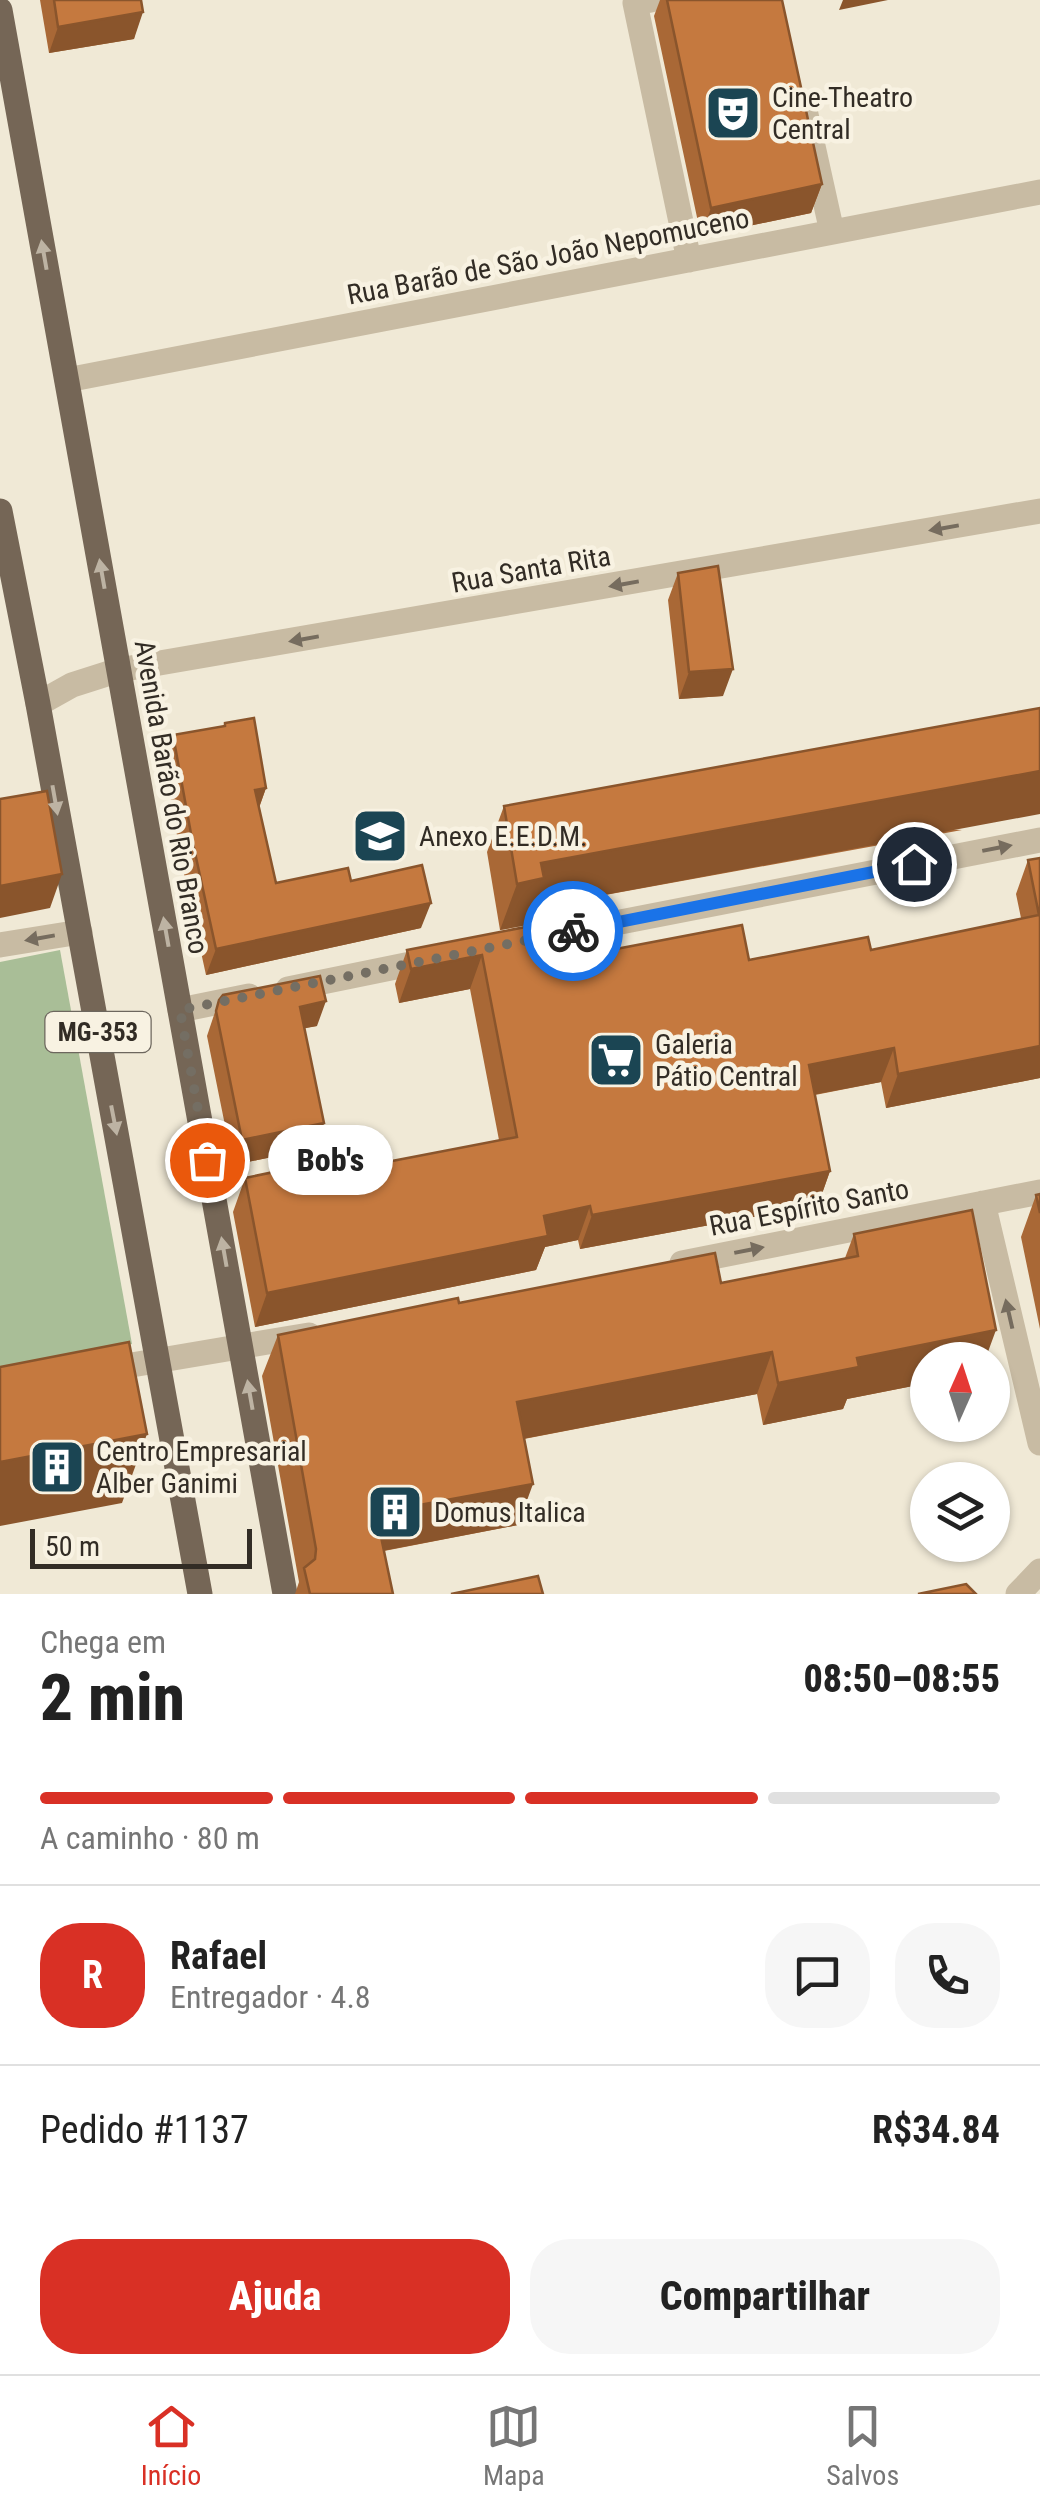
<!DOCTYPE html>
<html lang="pt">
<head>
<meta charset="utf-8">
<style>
	:root { --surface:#fff; --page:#f6f6f6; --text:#222; --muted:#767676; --line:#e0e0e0; --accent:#d93025 }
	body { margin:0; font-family:"Roboto Condensed",sans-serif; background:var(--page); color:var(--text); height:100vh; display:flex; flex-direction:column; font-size:38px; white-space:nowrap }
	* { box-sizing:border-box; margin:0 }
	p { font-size:32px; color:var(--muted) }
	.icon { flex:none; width:55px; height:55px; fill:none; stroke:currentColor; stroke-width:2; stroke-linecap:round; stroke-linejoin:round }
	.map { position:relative; height:1594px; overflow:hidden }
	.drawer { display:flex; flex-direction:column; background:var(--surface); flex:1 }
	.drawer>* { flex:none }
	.needle { width:65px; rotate:3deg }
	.fabs { position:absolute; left:910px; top:1342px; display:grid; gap:20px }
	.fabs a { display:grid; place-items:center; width:100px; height:100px; border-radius:50%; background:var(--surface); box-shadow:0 2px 8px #0004; font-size:50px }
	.scale { position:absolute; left:30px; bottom:25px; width:222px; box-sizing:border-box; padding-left:10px; border:5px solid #322c25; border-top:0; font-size:28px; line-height:35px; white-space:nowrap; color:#322c25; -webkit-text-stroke:8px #f8f2e2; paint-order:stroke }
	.pin { position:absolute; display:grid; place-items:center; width:85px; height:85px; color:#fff; margin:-42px; border:5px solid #fff; border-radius:50%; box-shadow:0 2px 10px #0007 }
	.courier { position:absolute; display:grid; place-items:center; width:100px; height:100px; margin:-50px; border:8px solid #1a73e8; border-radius:50%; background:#fff; color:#222; box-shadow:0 2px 12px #0007 }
	.bubble { position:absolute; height:70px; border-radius:35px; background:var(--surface); box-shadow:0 2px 8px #0004; font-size:32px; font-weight:800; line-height:70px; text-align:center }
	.headline em { font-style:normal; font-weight:800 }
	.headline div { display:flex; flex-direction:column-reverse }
	.headline { display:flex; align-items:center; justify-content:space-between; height:170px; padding:0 40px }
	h1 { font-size:65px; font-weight:800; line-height:75px }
	.bar { display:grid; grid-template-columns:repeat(4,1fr); gap:15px 10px; align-content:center; height:120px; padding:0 40px }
	.bar i { height:12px; border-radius:8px; background:var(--line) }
	.bar .selected { background:var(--accent) }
	.bar p { grid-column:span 4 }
	.line { display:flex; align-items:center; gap:25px; padding:0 40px; border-top:2px solid var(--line) }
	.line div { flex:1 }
	.round { display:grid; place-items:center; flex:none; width:105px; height:105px; border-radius:40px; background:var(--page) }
	.action { display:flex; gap:20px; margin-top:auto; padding:20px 40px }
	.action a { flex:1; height:115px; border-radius:40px; background:var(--accent); color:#fff; font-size:40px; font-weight:800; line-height:115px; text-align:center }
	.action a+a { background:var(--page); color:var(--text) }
	.tab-bar { display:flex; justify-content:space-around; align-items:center; height:140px; border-top:2px solid var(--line); background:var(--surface); font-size:28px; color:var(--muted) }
	.tab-bar a { display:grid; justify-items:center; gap:5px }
	.tab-bar .selected { color:var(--accent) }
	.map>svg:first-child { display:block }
	.green { fill:#a9be97 }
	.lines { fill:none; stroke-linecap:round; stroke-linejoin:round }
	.minor { stroke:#c8bba3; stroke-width:25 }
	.major { stroke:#756656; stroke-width:25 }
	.wall { fill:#a96836 }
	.shaded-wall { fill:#8a552c }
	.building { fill:#c5793f; stroke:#8a552c; stroke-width:2.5 }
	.oneway { fill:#bdb3a3 }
	.oneway2 { fill:#766c5e }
	.done { stroke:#746e63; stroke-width:10; stroke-dasharray:0 18 }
	.route { stroke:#1a73e8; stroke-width:12 }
	.labels { text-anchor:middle; stroke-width:9; stroke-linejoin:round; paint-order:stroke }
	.shield { fill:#f8f2e2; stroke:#6d675e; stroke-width:2.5 }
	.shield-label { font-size:25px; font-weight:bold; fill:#322c25 }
	.poi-label { font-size:28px; fill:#322c25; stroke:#f8f2e2; text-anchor:start }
	.street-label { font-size:28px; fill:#322c25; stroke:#f8f2e2 }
</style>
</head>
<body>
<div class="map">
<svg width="1040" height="1594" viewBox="0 0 1040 1594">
	<rect width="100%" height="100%" fill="#f0e9d6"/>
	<path class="green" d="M60,950L132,1344L0,1371V962Z"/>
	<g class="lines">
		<path class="minor" d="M651,0L635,3L689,260
			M805,110L832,232
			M67,380L1040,192
			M38,704L72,685L119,670L1040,511
			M518,942L1040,840
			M0,945L80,932
			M288,989L435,959
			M180,1010L249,996
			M983,1203L1040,1443
			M682,1263L1040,1192
			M102,1370L309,1335
			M1018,1594L1040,1571"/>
		<path class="major" d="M0,10L285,1594
			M0,511L38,704L200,1594"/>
	</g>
	<path class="wall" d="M40,0H141L134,39L49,53Z
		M660,0H782L822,184L811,213L701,236L654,16Z
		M678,573L723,696L679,699L668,600Z
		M225,723L266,788L259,808L276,883L351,881L421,928L206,975L182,865L164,760L173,735L224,726Z
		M504,806L962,830L534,908L527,925L500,930L487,852Z
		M1040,858V1078L886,1108L881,1082L815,1095L830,1171L818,1205L580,1249L578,1240L545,1247L536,1270L255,1327L233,1212L245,1178L392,1161L499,1140L470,989L399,1003L395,984L407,950L553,961L749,960L871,950L1021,918L1016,894L1028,860Z
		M219,1000L317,1026L304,1028L324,1123L315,1148L233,1165L207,1036Z
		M1040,1194V1329L1021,1237L1036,1195Z
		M854,1234L928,1360V1383L847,1399L843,1409L763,1425L757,1394L524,1439L518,1525L384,1551L393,1594H295L299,1582L262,1376L278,1335L459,1303L721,1283L845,1258Z"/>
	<path class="shaded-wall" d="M843,0H888L839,10Z
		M143,12L134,39L49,53L58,27Z
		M822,184L811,213L701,236L711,208Z
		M733,669L723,696L679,699L689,672Z
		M1040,771V814L534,908L527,925L500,930L517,884L541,863Z
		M266,788L257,813L255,790Z
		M62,874L50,908L0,918V886Z
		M431,903L421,928L206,975L216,949Z
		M482,955L470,989L399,1003L411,969Z
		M326,1001L317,1026L291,1031L300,1007Z
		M1040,1046V1078L886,1108L898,1074Z
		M894,1048L881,1082L796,1098L809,1065Z
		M324,1123L315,1148L233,1165L242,1140Z
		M830,1171L818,1205L580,1249L592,1215Z
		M590,1206L578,1240L545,1247L536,1270L255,1327L267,1293L544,1216Z
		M996,1330L985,1360H928V1383L847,1399L843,1409L763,1425L778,1383L857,1358Z
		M772,1352L757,1394L502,1443L517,1402Z
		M147,1434L122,1503L0,1526V1462Z
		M533,1484L518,1525L361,1555L376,1513Z"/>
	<path class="building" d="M54,0H141L143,12L58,27Z
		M667,0H782L822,184L711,208Z
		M718,566L733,669L689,672L678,573Z
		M1040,708V771L541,863L544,878L517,884L504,806Z
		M254,718L266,788L255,790L276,883L348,868L351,881L422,865L431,903L216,949L192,839L173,735L225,726V723Z
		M47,791L62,874L0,886V799Z
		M1040,858V1046L898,1074L894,1048L809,1065L830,1171L592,1215L590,1206L544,1216L548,1236L267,1293L245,1178L389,1148L392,1161L517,1137L482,955L411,969L407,950L546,923L553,961L742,925L749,960L868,937L871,950L1039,915L1028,860Z
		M320,976L326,1001L300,1007L324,1123L242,1140L216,1011L219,1000L223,995Z
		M1040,1194V1213L1036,1195Z
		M972,1210L996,1330L857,1358L859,1367L778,1383L772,1352L517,1402L533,1484L376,1513L393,1594H310L304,1568L315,1559L316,1549L278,1335L458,1298L459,1303L715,1253L721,1283L858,1256L854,1234Z
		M129,1342L147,1434L0,1462V1367Z
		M538,1576L543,1594H451Z
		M966,1584L976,1594H918Z"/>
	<defs><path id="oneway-solid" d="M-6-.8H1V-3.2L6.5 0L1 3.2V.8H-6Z" transform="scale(2.5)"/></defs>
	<g class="oneway">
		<use href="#oneway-solid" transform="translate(44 255) rotate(-100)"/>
		<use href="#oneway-solid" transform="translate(102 574) rotate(-100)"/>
		<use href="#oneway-solid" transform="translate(55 800) rotate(80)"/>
		<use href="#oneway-solid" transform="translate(166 932) rotate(-100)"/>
		<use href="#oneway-solid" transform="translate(114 1120) rotate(79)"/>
		<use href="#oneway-solid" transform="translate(224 1252) rotate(-100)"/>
		<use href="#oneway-solid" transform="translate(250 1395) rotate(-100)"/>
	</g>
	<g class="oneway2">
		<use href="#oneway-solid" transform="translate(944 528) rotate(170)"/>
		<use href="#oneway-solid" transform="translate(624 584) rotate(170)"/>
		<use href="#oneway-solid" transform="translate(304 639) rotate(170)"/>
		<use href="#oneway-solid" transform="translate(997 848) rotate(-11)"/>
		<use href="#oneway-solid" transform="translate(40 938) rotate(170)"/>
		<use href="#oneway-solid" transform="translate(749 1250) rotate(-11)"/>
		<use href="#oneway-solid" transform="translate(1009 1314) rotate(-103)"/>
	</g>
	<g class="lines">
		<path class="done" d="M207,1160L180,1010L573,931"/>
		<path class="route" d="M573,931L914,864"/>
	</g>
	<defs>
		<g id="theatre-square" transform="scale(2.875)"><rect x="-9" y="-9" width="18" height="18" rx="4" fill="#1b4553" stroke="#f8f2e2"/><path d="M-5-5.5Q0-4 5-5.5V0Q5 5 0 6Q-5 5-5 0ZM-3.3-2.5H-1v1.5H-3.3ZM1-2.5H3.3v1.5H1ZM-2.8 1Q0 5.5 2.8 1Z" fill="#fff"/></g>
		<g id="school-square" transform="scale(2.875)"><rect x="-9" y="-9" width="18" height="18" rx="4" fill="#1b4553" stroke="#f8f2e2"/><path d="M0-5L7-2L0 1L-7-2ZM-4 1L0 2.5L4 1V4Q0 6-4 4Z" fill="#fff"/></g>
		<g id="supermarket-square" transform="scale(2.875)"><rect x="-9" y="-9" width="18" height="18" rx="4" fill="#1b4553" stroke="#f8f2e2"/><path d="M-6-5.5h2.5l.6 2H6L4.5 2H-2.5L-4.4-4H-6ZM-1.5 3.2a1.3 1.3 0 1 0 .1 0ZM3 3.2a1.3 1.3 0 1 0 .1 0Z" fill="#fff"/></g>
		<g id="building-square" transform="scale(2.875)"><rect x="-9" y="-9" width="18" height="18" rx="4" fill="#1b4553" stroke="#f8f2e2"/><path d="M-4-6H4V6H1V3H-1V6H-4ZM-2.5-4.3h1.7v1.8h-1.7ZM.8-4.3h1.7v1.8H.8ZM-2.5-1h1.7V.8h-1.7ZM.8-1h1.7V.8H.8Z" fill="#fff"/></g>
	</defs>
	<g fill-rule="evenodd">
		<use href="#theatre-square" x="733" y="113"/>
		<use href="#school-square" x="380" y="836"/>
		<use href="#supermarket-square" x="616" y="1060"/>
		<use href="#building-square" x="57" y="1467"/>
		<use href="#building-square" x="395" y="1512"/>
	</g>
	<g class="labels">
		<rect class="shield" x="45.5" y="1012" width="105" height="40" rx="8"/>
		<g class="shield-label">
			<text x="98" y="1041">MG-353</text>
		</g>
		<g class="poi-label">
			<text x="772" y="107">Cine-Theatro<tspan x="772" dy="32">Central</tspan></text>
			<text x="419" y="846">Anexo E.E.D.M.</text>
			<text x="655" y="1054">Galeria<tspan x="655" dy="32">Pátio Central</tspan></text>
			<text x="96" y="1461">Centro Empresarial<tspan x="96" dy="32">Alber Ganimi</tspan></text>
			<text x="434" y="1522">Domus Italica</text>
		</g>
		<g class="street-label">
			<text transform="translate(548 256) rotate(-11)" y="10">Rua Barão de São João Nepomuceno</text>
			<text transform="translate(531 569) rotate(-10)" y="10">Rua Santa Rita</text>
			<text transform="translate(172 797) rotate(80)" y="10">Avenida Barão do Rio Branco</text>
			<text transform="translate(809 1207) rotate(-11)" y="10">Rua Espírito Santo</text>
		</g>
	</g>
</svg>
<div class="fabs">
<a><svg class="needle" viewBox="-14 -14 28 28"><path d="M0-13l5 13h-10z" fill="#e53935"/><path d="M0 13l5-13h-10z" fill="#767676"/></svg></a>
<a><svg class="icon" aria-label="layers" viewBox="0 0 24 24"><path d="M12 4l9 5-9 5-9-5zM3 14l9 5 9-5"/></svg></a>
</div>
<div class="scale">50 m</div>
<div class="pin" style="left:207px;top:1160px;background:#ea580c"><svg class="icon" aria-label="bag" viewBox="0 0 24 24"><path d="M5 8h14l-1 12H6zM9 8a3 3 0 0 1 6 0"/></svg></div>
<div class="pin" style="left:914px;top:864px;background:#1f2937"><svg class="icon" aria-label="home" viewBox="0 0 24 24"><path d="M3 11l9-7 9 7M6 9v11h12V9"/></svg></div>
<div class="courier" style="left:573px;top:931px"><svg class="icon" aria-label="bike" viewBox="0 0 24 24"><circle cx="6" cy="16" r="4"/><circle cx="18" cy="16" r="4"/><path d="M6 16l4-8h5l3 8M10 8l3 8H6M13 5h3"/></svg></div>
<div class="bubble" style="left:268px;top:1125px;width:125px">Bob's</div>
</div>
<section class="drawer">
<div class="headline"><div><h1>2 min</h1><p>Chega em</p></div><em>08:50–08:55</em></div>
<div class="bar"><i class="selected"></i><i class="selected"></i><i class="selected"></i><i></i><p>A caminho · 80 m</p></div>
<div class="line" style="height:180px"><b class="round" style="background:var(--accent);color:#fff">R</b><div><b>Rafael</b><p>Entregador · 4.8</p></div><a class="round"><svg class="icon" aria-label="chat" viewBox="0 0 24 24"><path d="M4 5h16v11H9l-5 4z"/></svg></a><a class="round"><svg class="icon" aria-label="phone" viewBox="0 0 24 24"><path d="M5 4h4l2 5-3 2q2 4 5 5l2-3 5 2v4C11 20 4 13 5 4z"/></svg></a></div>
<div class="line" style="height:130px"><div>Pedido #1137</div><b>R$34.84</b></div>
<div class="action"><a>Ajuda</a><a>Compartilhar</a></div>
</section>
<nav class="tab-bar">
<a class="selected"><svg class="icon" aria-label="home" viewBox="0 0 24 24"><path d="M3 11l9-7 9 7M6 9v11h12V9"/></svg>Início</a>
<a><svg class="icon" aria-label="map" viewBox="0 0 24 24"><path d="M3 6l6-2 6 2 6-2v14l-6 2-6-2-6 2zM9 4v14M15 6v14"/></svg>Mapa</a>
<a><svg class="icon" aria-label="saved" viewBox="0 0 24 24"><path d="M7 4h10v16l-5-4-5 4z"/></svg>Salvos</a>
</nav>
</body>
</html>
